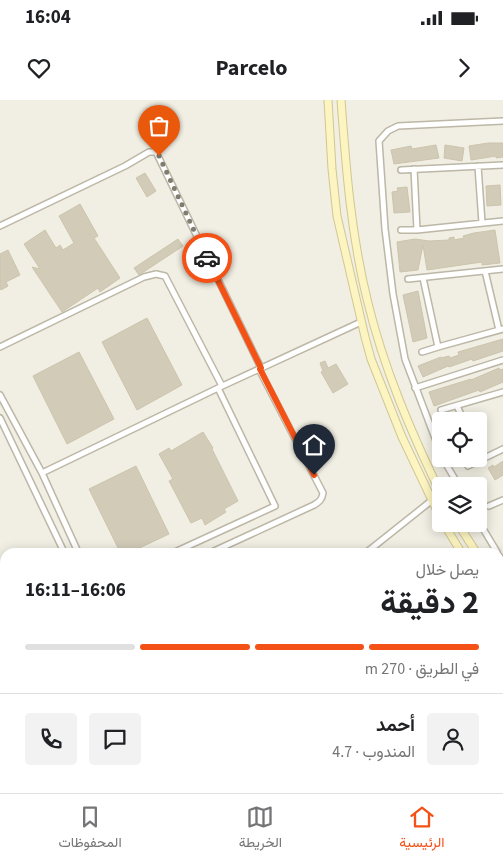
<!DOCTYPE html>
<html lang="ar">
<head>
<meta charset="utf-8">
<style>
	:root { --surface:#fff; --page:#f2f2f2; --text:#202124; --muted:#757577; --line:#e0e0e0; --accent:#f45116 }
	body { margin:0; font-family:"Source Sans 3",Vazirmatn,sans-serif; background:var(--page); color:var(--text); direction:rtl; height:100vh; display:flex; flex-direction:column; font-size:19px; white-space:nowrap }
	* { box-sizing:border-box; margin:0 }
	p { font-size:16px; color:var(--muted) }
	.icon { flex:none; width:28px; height:28px; fill:none; stroke:currentColor; stroke-width:2; stroke-linecap:round; stroke-linejoin:round }
	.map { position:relative; flex:1; overflow:hidden; direction:ltr }
	.sheet { position:absolute; left:0px; top:448px; width:504px; height:246px; display:flex; flex-direction:column; background:var(--surface); border-radius:15px 15px 0 0; box-shadow:0 2px 12px #0003; direction:rtl }
	.sheet>* { flex:none }
	.controls { position:absolute; left:432px; top:312px; display:grid; gap:10px }
	.controls a { display:grid; place-items:center; width:55px; height:55px; border-radius:5px; background:var(--surface); box-shadow:0 2px 12px #0003; font-size:25px }
	.pin { position:absolute; display:grid; place-items:center; width:42px; height:42px; color:#fff; margin:-51px -21px; border-radius:50% 50% 50% 0; rotate:-45deg; box-shadow:0 0 5px #0007 }
	.pin .icon { rotate:45deg }
	.courier { position:absolute; display:grid; place-items:center; width:50px; height:50px; margin:-25px; border:4px solid #f45116; border-radius:50%; background:#fff; color:#222; box-shadow:0 1px 6px #0007 }
	.head em { font-style:normal; font-weight:700 }
	.head div { display:flex; flex-direction:column-reverse }
	.head { display:flex; align-items:center; justify-content:space-between; height:85px; padding:0 25px }
	h1 { font-size:32px; font-weight:700; line-height:38px }
	.bar { display:grid; grid-template-columns:repeat(4,1fr); gap:8px 5px; align-content:center; height:60px; padding:0 25px }
	.bar i { height:6px; border-radius:4px; background:var(--line) }
	.bar .active { background:var(--accent) }
	.bar p { grid-column:span 4 }
	.line { display:flex; align-items:center; gap:12px; padding:0 25px; border-top:1px solid var(--line) }
	.line div { flex:1 }
	.round { display:grid; place-items:center; flex:none; width:52px; height:52px; border-radius:5px; background:var(--page) }
	.status { display:flex; justify-content:space-between; align-items:center; height:35px; padding:0 25px; background:var(--surface); direction:ltr }
	.status svg { height:14px; fill:currentColor }
	header { display:flex; justify-content:space-between; align-items:center; height:65px; padding:0 25px; background:var(--surface); font-size:22px; font-weight:700 }
	.dock { display:flex; justify-content:space-around; align-items:center; height:70px; border-top:1px solid var(--line); background:var(--surface); font-size:14px; color:var(--muted) }
	.dock a { display:grid; justify-items:center; gap:2px }
	.dock .active { color:var(--accent) }
	.map>svg:first-child { display:block }
	.building { fill:#d2cbb8; stroke:#ccc4ac }
	.lines { fill:none; stroke-linecap:round; stroke-linejoin:round }
	.street-casing { stroke:#bcb7a6; stroke-width:8 }
	.secondary-casing { stroke:#d0c793; stroke-width:9 }
	.street { stroke:#fff; stroke-width:5 }
	.secondary { stroke:#fdf5c1; stroke-width:7 }
	.done { stroke:#7f7c71; stroke-width:5; stroke-dasharray:0 9 }
	.route { stroke:#f45116; stroke-width:6 }
</style>
</head>
<body>
<div class="status"><b>16:04</b><svg viewBox="0 0 49 12"><path d="M0 12V9h3v3zM5 12V6h3v6zM10 12V3h3v9zM15 12V0h3v12zM26 1h20v11H26zM47 4h2v5h-2z"/></svg></div>
<header><svg class="icon" aria-label="forward" viewBox="0 0 24 24"><path d="M9 5l7 7-7 7"/></svg>Parcelo<svg class="icon" aria-label="heart" viewBox="0 0 24 24"><path d="M12 20l-8-8c-3-5 5-10 8-4 3-6 11-1 8 4z"/></svg></header>
<div class="map">
<svg width="503" height="693" viewBox="0 0 503 693">
	<rect width="100%" height="100%" fill="#f1eee3"/>
	<path class="building" d="M488,43H503V57L496,58V56L471,60L469,46Z
		M436,45L439,58L394,64L391,50L411,46L412,49Z
		M445,45L464,48L462,61L444,58Z
		M145,73L156,91L147,97L136,78Z
		M500,85L501,105L487,106L486,86Z
		M407,87L410,112L394,113L392,92L398,91L397,88Z
		M80,104L98,136L94,138L120,178L100,192L98,188L62,212L32,167L40,169L24,144L45,130L56,148L60,145L63,150L74,143L59,116Z
		M495,130L500,163L482,165V162L427,170L423,145L418,170L400,172L397,142L415,139L429,141L449,140V138L454,137V140L464,138L463,136L474,133Z
		M178,139L183,146L139,175L134,168Z
		M8,150L20,175L6,182L8,186L1,190L0,187V154Z
		M418,191L427,238L413,242L403,195Z
		M147,218L182,285L137,310L102,242Z
		M503,239V251L473,261L472,259L449,267L448,266L423,277L418,266L441,257V258L449,256L450,258L459,255L458,252Z
		M79,252L114,319L67,344L33,276Z
		M325,261L328,268L336,264L348,284L333,293L321,272L323,271L320,263Z
		M499,268L500,270L503,269V282L480,292L479,290L434,306L429,292L471,279V280Z
		M203,332L213,348L212,349L238,401L224,409L226,412L205,425L202,418L191,423L169,381L173,379L159,354L169,348L171,351Z
		M503,361V375L495,380L488,368L493,365L494,367Z
		M136,366L169,434L131,452H120L89,389Z"/>
	<g class="lines">
		<g class="street-casing">
			<path id="street" d="M478,66L482,123
				M414,69L417,130
				M401,70L503,65
				M0,126L125,66L149,52H156L261,268
				M401,130H417L503,121
				M485,171L499,230
				M423,178L438,247L503,229
				M408,179L503,169
				M0,247L144,177L156,174L165,176L222,286
				M422,252L438,247
				M415,288L503,260
				M0,295L42,373L78,452
				M457,306L464,321
				M441,310L503,292
				M0,318L64,452
				M441,354L405,259L393,194L385,129L379,41L388,31L398,26L503,21
				M443,359L459,386
				M468,366L503,349
				M42,373L218,288L361,222
				M489,406L503,400
				M479,422L497,452
				M175,452L275,406L218,288
				M212,452L314,405C319,402 322,400 323,393L259,269
				M367,452L431,401
				M499,456L503,462
				M76,689L79,693"/>
		</g>
		<g class="secondary-casing">
			<path id="secondary" d="M328,0L332,69L337,116L365,237L371,259L402,337L441,419
				M341,0C346,68 351,136 368,203C384,269 411,332 441,394
				M444,424L461,452
				M458,424L476,452
				M499,486L503,492
				M499,510L503,517"/>
		</g>
		<use href="#street" class="street"/>
		<use href="#secondary" class="secondary"/>
	</g>
	<g class="lines">
		<path class="done" d="M159,56L207,158"/>
		<path class="route" d="M207,158L261,268L260,269L314,375"/>
	</g>
</svg>
<div class="controls">
<a><svg class="icon" aria-label="locate" viewBox="0 0 24 24"><circle cx="12" cy="12" r="6"/><path d="M12 2v4M12 18v4M2 12h4M18 12h4"/></svg></a>
<a><svg class="icon" aria-label="layers" viewBox="0 0 24 24"><path d="M12 4l9 5-9 5-9-5zM3 14l9 5 9-5"/></svg></a>
</div>
<div class="pin" style="left:159px;top:56px;background:#ea580c"><svg class="icon" aria-label="bag" viewBox="0 0 24 24"><path d="M5 8h14l-1 12H6zM9 8a3 3 0 0 1 6 0"/></svg></div>
<div class="pin" style="left:314px;top:375px;background:#1f2937"><svg class="icon" aria-label="home" viewBox="0 0 24 24"><path d="M3 11l9-7 9 7M6 9v11h12V9"/></svg></div>
<div class="courier" style="left:207px;top:158px"><svg class="icon" aria-label="car" viewBox="0 0 24 24"><path d="M5 17H2v-5l4-1 3-4h7l3 4 3 1v5h-3M9 17h6M6 11h13"/><circle cx="7" cy="17" r="2"/><circle cx="17" cy="17" r="2"/></svg></div>
<section class="sheet">
<div class="head"><div><h1>2 دقيقة</h1><p>يصل خلال</p></div><em>16:06–16:11</em></div>
<div class="bar"><i class="active"></i><i class="active"></i><i class="active"></i><i></i><p>في الطريق · 270 m</p></div>
<div class="line" style="height:90px"><a class="round"><svg class="icon" aria-label="person" viewBox="0 0 24 24"><circle cx="12" cy="8" r="4"/><path d="M4 21q1-7 8-7t8 7"/></svg></a><div><b>أحمد</b><p>المندوب · 4.7</p></div><a class="round"><svg class="icon" aria-label="chat" viewBox="0 0 24 24"><path d="M4 5h16v11H9l-5 4z"/></svg></a><a class="round"><svg class="icon" aria-label="phone" viewBox="0 0 24 24"><path d="M5 4h4l2 5-3 2q2 4 5 5l2-3 5 2v4C11 20 4 13 5 4z"/></svg></a></div>
</section>
</div>
<nav class="dock">
<a class="active"><svg class="icon" aria-label="home" viewBox="0 0 24 24"><path d="M3 11l9-7 9 7M6 9v11h12V9"/></svg>الرئيسية</a>
<a><svg class="icon" aria-label="map" viewBox="0 0 24 24"><path d="M3 6l6-2 6 2 6-2v14l-6 2-6-2-6 2zM9 4v14M15 6v14"/></svg>الخريطة</a>
<a><svg class="icon" aria-label="saved" viewBox="0 0 24 24"><path d="M7 4h10v16l-5-4-5 4z"/></svg>المحفوظات</a>
</nav>
</body>
</html>
